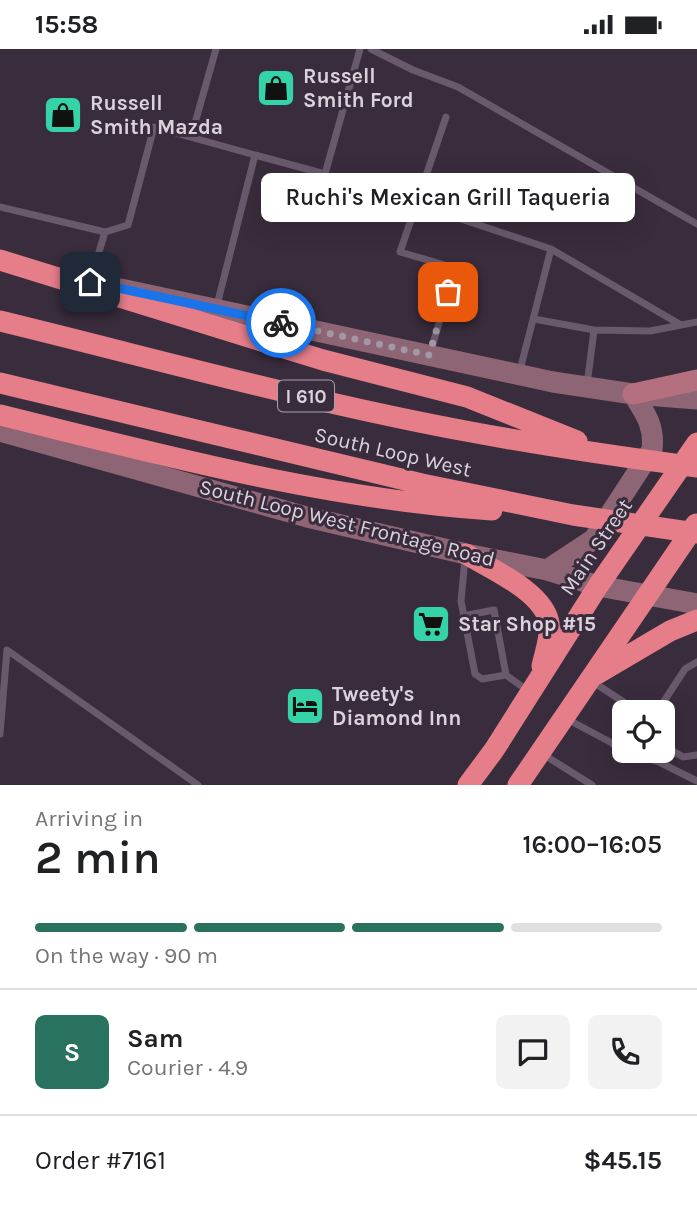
<!DOCTYPE html>
<html lang="en">
<head>
<meta charset="utf-8">
<style>
	:root { --surface:#fff; --page:#f2f2f2; --text:#202124; --muted:#757577; --line:#e0e0e0; --accent:#29725f }
	body { margin:0; font-family:Karla,sans-serif; background:var(--page); color:var(--text); height:100vh; display:flex; flex-direction:column; font-size:26px; white-space:nowrap }
	* { box-sizing:border-box; margin:0 }
	p { font-size:23px; color:var(--muted) }
	.icon { flex:none; width:38px; height:38px; fill:none; stroke:currentColor; stroke-width:2; stroke-linecap:round; stroke-linejoin:round }
	.map { position:relative; height:736px; overflow:hidden }
	.side { display:flex; flex-direction:column; background:var(--surface); flex:1 }
	.side>* { flex:none }
	.fabs { position:absolute; left:612px; top:651px; display:grid; gap:14px }
	.fabs a { display:grid; place-items:center; width:63px; height:63px; border-radius:10px; background:var(--surface); box-shadow:0 7px 28px #0002; font-size:35px }
	.pin { position:absolute; display:grid; place-items:center; width:60px; height:60px; color:#fff; margin:-30px; border-radius:14px; box-shadow:0 4px 10px #0006 }
	.courier { position:absolute; display:grid; place-items:center; width:70px; height:70px; margin:-35px; border:5px solid #1a73e8; border-radius:50%; background:#fff; color:#222; box-shadow:0 2px 9px #0007 }
	.bubble { position:absolute; height:49px; border-radius:10px; background:var(--surface); box-shadow:0 7px 28px #0002; font-size:23px; font-weight:600; line-height:49px; text-align:center }
	.headline em { font-style:normal; font-weight:600 }
	.headline div { display:flex; flex-direction:column-reverse }
	.headline { display:flex; align-items:center; justify-content:space-between; height:119px; padding:0 35px }
	h1 { font-size:46px; font-weight:600; line-height:52px }
	.bar { display:grid; grid-template-columns:repeat(4,1fr); gap:10px 7px; align-content:center; height:84px; padding:0 35px }
	.bar i { height:9px; border-radius:5px; background:var(--line) }
	.bar .selected { background:var(--accent) }
	.bar p { grid-column:span 4 }
	.line { display:flex; align-items:center; gap:18px; padding:0 35px; border-top:2px solid var(--line) }
	.line div { flex:1 }
	.round { display:grid; place-items:center; flex:none; width:74px; height:74px; border-radius:10px; background:var(--page) }
	.status { display:flex; justify-content:space-between; align-items:center; height:49px; padding:0 35px; background:var(--surface); direction:ltr }
	.status svg { height:19px; fill:currentColor }
	.map>svg:first-child { display:block }
	.lines { fill:none; stroke-linecap:round; stroke-linejoin:round }
	.lane { stroke:#685a6c; stroke-width:7 }
	.secondary { stroke:#8e6575; stroke-width:21 }
	.primary { stroke:#b4707e; stroke-width:21 }
	.highway { stroke:#e67e8a; stroke-width:21 }
	.done { stroke:#a298a5; stroke-width:7; stroke-dasharray:0 12.6 }
	.route { stroke:#1a73e8; stroke-width:9 }
	.labels { text-anchor:middle; stroke-width:6; stroke-linejoin:round; paint-order:stroke }
	.shield { fill:#392c3c; stroke:#aaa0ad; stroke-width:2 }
	.shield-label { font-size:19px; font-weight:bold; fill:#dbd2dd }
	.poi-label { font-size:21px; font-weight:bold; fill:#dbd2dd; stroke:#392c3c; text-anchor:start }
	.street-label { font-size:21px; fill:#dbd2dd; stroke:#392c3c }
</style>
</head>
<body>
<div class="status"><b>15:58</b><svg viewBox="0 0 49 12"><path d="M0 12V9h3v3zM5 12V6h3v6zM10 12V3h3v9zM15 12V0h3v12zM26 1h20v11H26zM47 4h2v5h-2z"/></svg></div>
<div class="map">
<svg width="697" height="736" viewBox="0 0 697 736">
	<rect width="100%" height="100%" fill="#392c3c"/>
	<g class="lines">
		<path class="lane" d="M371,0L413,21L458,38L697,175
			M191,88L216,0
			M0,158L105,183
			M443,164L551,200L681,276
			M90,233L105,183L128,176L154,78L255,106
			M216,260L255,106L325,125L360,0
			M534,270L594,281L650,282L697,273
			M430,305L455,219L400,203L446,68
			M519,325L551,200
			M587,336L594,281
			M463,567L494,561L506,626L482,630L475,625L461,552L465,509
			M506,626L528,642
			M593,633L639,663
			M657,663L685,620L697,613
			M567,670L625,701
			M0,685L7,601L198,736
			M613,695L625,677
			M663,696L683,708L697,706
			M625,702L659,713L697,732
			M541,704L592,736"/>
		<path class="secondary" d="M121,240L553,333L633,345L697,350
			M0,382L307,468L466,505L547,521L598,537L697,555
			M547,521L594,490L652,401C655,377 645,364 633,345"/>
		<path class="primary" d="M633,345L697,331"/>
		<path class="highway" d="M0,211L323,311L467,348L577,392
			M0,272C156,310 313,354 471,383C546,397 621,408 697,418
			M0,334L422,435L573,466L697,484
			M0,366C162,406 325,450 492,461
			M466,505C491,520 544,543 549,574C551,588 545,603 542,617
			M597,625L670,582L697,571
			M468,736L494,701L598,537L697,394
			M518,736L696,475"/>
	</g>
	<g class="lines">
		<path class="done" d="M281,274L429,306L448,243"/>
		<path class="route" d="M90,233L281,274"/>
	</g>
	<defs>
		<g id="shop-square" transform="scale(2.0125)"><rect x="-9" y="-9" width="18" height="18" rx="4" fill="#34d4a8" stroke="#392c3c"/><path d="M-5-2.5h2.3a2.7 3.5 0 0 1 5.4 0H5L5.5 6h-11ZM-1.5-2.5h3a1.5 2.3 0 0 0-3 0Z" fill="#111"/></g>
		<g id="supermarket-square" transform="scale(2.0125)"><rect x="-9" y="-9" width="18" height="18" rx="4" fill="#34d4a8" stroke="#392c3c"/><path d="M-6-5.5h2.5l.6 2H6L4.5 2H-2.5L-4.4-4H-6ZM-1.5 3.2a1.3 1.3 0 1 0 .1 0ZM3 3.2a1.3 1.3 0 1 0 .1 0Z" fill="#111"/></g>
		<g id="hotel-square" transform="scale(2.0125)"><rect x="-9" y="-9" width="18" height="18" rx="4" fill="#34d4a8" stroke="#392c3c"/><path d="M-6-4.5h1.5V1H6V5H4.5V3h-9V5H-6ZM-4 0a1.8 1.8 0 1 1 3.6 0ZM.5 0V-2.5h3Q6-2.5 6 0Z" fill="#111"/></g>
	</defs>
	<g fill-rule="evenodd">
		<use href="#shop-square" x="276" y="39"/>
		<use href="#shop-square" x="63" y="66"/>
		<use href="#supermarket-square" x="431" y="575"/>
		<use href="#hotel-square" x="305" y="657"/>
	</g>
	<g class="labels">
		<rect class="shield" x="278" y="331.5" width="56" height="31" rx="5"/>
		<g class="shield-label">
			<text x="306" y="354">I 610</text>
		</g>
		<g class="poi-label">
			<text x="303" y="34">Russell<tspan x="303" dy="24">Smith Ford</tspan></text>
			<text x="90" y="61">Russell<tspan x="90" dy="24">Smith Mazda</tspan></text>
			<text x="458" y="582">Star Shop #15</text>
			<text x="332" y="652">Tweety's<tspan x="332" dy="24">Diamond Inn</tspan></text>
		</g>
		<g class="street-label">
			<text transform="translate(393 403) rotate(13)" y="7">South Loop West</text>
			<text transform="translate(347 474) rotate(14)" y="7">South Loop West Frontage Road</text>
			<text transform="translate(596 498) rotate(-56)" y="7">Main Street</text>
		</g>
	</g>
</svg>
<div class="fabs">
<a><svg class="icon" aria-label="locate" viewBox="0 0 24 24"><circle cx="12" cy="12" r="6"/><path d="M12 2v4M12 18v4M2 12h4M18 12h4"/></svg></a>
</div>
<div class="pin" style="left:448px;top:243px;background:#ea580c"><svg class="icon" aria-label="bag" viewBox="0 0 24 24"><path d="M5 8h14l-1 12H6zM9 8a3 3 0 0 1 6 0"/></svg></div>
<div class="pin" style="left:90px;top:233px;background:#1f2937"><svg class="icon" aria-label="home" viewBox="0 0 24 24"><path d="M3 11l9-7 9 7M6 9v11h12V9"/></svg></div>
<div class="courier" style="left:281px;top:274px"><svg class="icon" aria-label="bike" viewBox="0 0 24 24"><circle cx="6" cy="16" r="4"/><circle cx="18" cy="16" r="4"/><path d="M6 16l4-8h5l3 8M10 8l3 8H6M13 5h3"/></svg></div>
<div class="bubble" style="left:261px;top:124px;width:374px">Ruchi's Mexican Grill Taqueria</div>
</div>
<section class="side">
<div class="headline"><div><h1>2 min</h1><p>Arriving in</p></div><em>16:00–16:05</em></div>
<div class="bar"><i class="selected"></i><i class="selected"></i><i class="selected"></i><i></i><p>On the way · 90 m</p></div>
<div class="line" style="height:126px"><b class="round" style="background:var(--accent);color:#fff">S</b><div><b>Sam</b><p>Courier · 4.9</p></div><a class="round"><svg class="icon" aria-label="chat" viewBox="0 0 24 24"><path d="M4 5h16v11H9l-5 4z"/></svg></a><a class="round"><svg class="icon" aria-label="phone" viewBox="0 0 24 24"><path d="M5 4h4l2 5-3 2q2 4 5 5l2-3 5 2v4C11 20 4 13 5 4z"/></svg></a></div>
<div class="line" style="height:91px"><div>Order #7161</div><b>$45.15</b></div>
</section>
</body>
</html>
